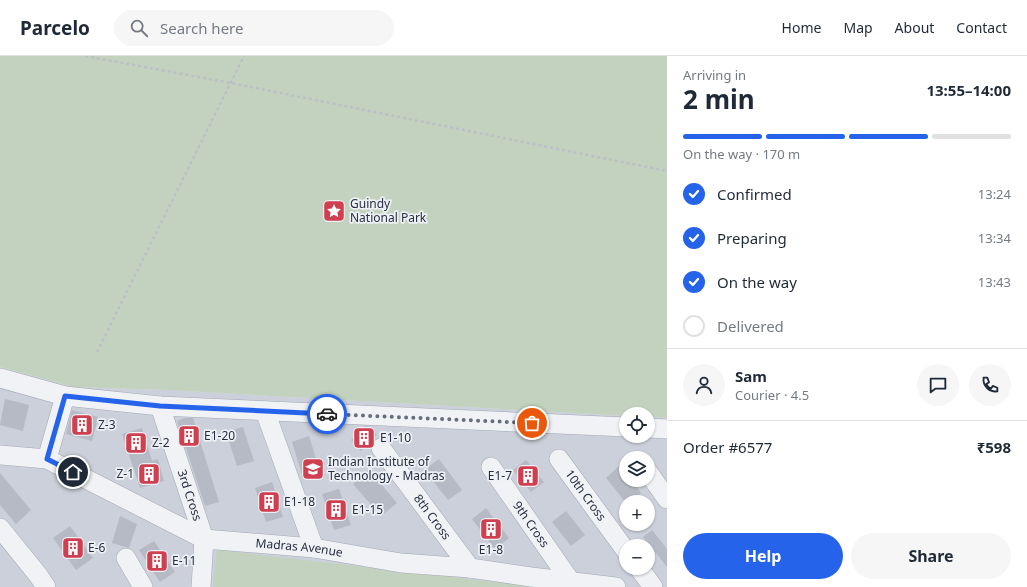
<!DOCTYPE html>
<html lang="en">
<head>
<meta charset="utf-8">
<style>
	:root { --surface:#fff; --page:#f6f6f7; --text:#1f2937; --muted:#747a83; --line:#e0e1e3; --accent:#2563eb }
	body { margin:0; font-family:"Noto Sans",sans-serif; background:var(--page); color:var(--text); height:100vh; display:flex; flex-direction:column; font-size:15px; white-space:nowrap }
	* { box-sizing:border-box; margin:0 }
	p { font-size:13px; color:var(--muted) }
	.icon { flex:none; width:22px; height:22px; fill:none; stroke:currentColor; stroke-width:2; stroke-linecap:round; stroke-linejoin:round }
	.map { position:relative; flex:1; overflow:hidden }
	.drawer { display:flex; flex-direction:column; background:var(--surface); width:360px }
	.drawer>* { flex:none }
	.controls { position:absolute; left:619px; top:351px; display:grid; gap:8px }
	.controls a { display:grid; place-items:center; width:36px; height:36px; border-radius:50%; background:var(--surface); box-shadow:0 1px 3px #0004; font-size:20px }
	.pin { position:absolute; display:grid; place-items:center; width:34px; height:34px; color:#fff; margin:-17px; border:2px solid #fff; border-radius:50%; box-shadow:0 1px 4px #0007 }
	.courier { position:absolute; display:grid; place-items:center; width:40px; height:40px; margin:-20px; border:3px solid #2563eb; border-radius:50%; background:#fff; color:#222; box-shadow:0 1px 5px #0007 }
	.head em { font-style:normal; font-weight:700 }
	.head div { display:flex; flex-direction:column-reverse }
	.head { display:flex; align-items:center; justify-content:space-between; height:68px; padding:0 16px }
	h1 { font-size:26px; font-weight:700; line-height:30px }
	.bar { display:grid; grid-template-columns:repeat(4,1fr); gap:6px 4px; align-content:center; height:48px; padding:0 16px }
	.bar i { height:5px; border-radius:3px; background:var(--line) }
	.bar .selected { background:var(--accent) }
	.bar p { grid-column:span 4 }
	.line { display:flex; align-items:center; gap:10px; padding:0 16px; border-top:1px solid var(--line) }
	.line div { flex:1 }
	.round { display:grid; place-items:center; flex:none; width:42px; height:42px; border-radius:21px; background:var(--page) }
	ol { padding:0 16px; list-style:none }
	li { display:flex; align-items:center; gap:12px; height:44px }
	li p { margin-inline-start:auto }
	li .icon { padding:4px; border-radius:50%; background:var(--accent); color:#fff; stroke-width:4 }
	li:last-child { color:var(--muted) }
	li i { width:22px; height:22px; border:2px solid var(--line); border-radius:50% }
	.button { display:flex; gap:8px; margin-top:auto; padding:8px 16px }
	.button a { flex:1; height:46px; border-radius:24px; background:var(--accent); color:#fff; font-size:16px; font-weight:700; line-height:46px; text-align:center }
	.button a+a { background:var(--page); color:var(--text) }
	header { display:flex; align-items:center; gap:24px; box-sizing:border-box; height:56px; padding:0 20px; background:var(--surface); border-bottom:1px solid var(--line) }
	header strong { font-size:19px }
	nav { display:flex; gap:22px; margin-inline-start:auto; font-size:14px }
	.search { width:280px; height:36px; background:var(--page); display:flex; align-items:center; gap:10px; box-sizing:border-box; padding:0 14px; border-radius:22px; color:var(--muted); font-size:15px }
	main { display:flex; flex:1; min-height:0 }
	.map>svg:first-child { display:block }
	.built { fill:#cbd0da; fill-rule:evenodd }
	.green { fill:#c3d2be }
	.building { fill:#b5bac4 }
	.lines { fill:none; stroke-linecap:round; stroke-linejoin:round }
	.minor-casing { stroke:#a3a8b2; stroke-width:20 }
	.path { stroke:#bcbfc6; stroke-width:2.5; stroke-dasharray:3 3; stroke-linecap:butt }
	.minor { stroke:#f0f2f6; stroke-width:19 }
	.done { stroke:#676d7a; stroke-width:4; stroke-dasharray:0 7.2 }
	.route { stroke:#2563eb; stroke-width:5 }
	.labels { text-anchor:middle; stroke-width:3.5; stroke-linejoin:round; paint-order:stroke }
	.poi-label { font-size:12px; fill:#272e3f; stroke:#edf0f5; text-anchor:start }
	.street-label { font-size:12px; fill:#272e3f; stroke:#edf0f5 }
</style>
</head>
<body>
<header>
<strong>Parcelo</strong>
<div class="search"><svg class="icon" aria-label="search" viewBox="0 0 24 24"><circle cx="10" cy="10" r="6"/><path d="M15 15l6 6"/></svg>Search here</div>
<nav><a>Home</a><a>Map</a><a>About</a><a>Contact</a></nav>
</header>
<main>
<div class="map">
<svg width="667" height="531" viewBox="0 0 667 531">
	<rect width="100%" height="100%" fill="#dde1e8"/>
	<path class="built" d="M0,311L73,331L168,334L626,360V380H648V361L667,362V531H0ZM626,402H648V424H626ZM626,446H648V468H626ZM626,490H648V512H626Z"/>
	<path class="green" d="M0,0H667V362L648,361V358H626V360L168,334L73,331L0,311Z
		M217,494L520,529L535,531H213Z"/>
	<path class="building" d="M5,343L29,349L23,375L0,369Z
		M72,354L98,361L92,385L66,378Z
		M185,362H193L219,446L205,450L177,365Z
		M365,370H368L377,379L361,395L351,384Z
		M243,371L254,405L237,410L226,376Z
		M142,372L152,405L158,403L164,425L140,432L122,378Z
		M309,380L320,416L303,422L292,386Z
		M439,403L462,434L448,444L424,414Z
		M526,404L544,426L531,436L513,414Z
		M620,409L626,416V424H632L641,437L632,446L626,447L606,422Z
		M369,414L397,447L381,460L353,428Z
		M0,417L31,454L16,468L0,449Z
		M272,426L283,461L266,466L255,432Z
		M339,433L351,469L334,474L322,438Z
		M486,452L509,482L495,493L472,463Z
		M566,455L585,479L571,490L552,466Z
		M120,460L137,468L129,492L112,487Z
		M70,470L93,502L76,514L53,482Z
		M652,474L667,493V511L643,481Z
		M154,485L175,516L160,526L139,494Z"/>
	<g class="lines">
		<g class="minor-casing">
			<g id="minor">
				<path d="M0,322L65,340L160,350L626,371"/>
				<path id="s1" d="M160,350L204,483L201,531"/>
				<path d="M265,355L314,492"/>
				<path d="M648,372L667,373"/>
				<path id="s2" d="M381,392L470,512"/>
				<path id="s3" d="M0,399L47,403L204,483L314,492L401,507L470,512L531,521L616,531"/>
				<path d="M47,403L65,340"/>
				<path id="s4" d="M559,403L626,495"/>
				<path id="s5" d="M491,411L571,526"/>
				<path d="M648,416L667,443"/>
				<path d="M0,472L38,519L46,531"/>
				<path d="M126,502L143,531"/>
				<path d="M639,512L653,531"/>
			</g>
		</g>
		<path class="path" d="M85,0L231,27L667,115
			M97,296L244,0"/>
		<use href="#minor" class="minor"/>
	</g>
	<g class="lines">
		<path class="done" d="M327,358L532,367"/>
		<path class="route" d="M73,416L47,403L65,340L160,350L327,358"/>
	</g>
	<defs>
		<g id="sight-square" transform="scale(1.15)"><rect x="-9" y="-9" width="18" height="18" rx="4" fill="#d03f4f" stroke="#edf0f5"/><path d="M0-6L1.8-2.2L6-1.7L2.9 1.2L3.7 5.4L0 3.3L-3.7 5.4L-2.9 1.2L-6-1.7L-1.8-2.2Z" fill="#fff"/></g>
		<g id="building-square" transform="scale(1.15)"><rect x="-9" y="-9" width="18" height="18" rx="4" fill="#d03f4f" stroke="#edf0f5"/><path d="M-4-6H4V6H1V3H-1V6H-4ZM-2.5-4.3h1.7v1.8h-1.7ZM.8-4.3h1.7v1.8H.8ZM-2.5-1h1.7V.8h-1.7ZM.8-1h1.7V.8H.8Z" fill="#fff"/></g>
		<g id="university-square" transform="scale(1.15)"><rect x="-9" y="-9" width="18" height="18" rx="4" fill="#d03f4f" stroke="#edf0f5"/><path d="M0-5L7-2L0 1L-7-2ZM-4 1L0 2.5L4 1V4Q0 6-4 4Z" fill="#fff"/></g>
	</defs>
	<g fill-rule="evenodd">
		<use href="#sight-square" x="334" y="155"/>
		<use href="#building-square" x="82" y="369"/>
		<use href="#building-square" x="189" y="380"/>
		<use href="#building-square" x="364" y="382"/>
		<use href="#building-square" x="136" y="387"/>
		<use href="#university-square" x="313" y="413"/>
		<use href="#building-square" x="149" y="418"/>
		<use href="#building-square" x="528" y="420"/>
		<use href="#building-square" x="269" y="446"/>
		<use href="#building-square" x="336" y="454"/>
		<use href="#building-square" x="491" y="473"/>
		<use href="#building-square" x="73" y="492"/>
		<use href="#building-square" x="157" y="505"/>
	</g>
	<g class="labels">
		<g class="poi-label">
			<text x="350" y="152">Guindy<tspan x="350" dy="14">National Park</tspan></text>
			<text x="98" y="373">Z-3</text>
			<text x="204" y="384">E1-20</text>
			<text x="380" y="386">E1-10</text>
			<text x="152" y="391">Z-2</text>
			<text x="328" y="410">Indian Institute of<tspan x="328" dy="14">Technology - Madras</tspan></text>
			<text x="134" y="422" text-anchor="end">Z-1</text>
			<text x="512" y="424" text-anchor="end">E1-7</text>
			<text x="284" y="450">E1-18</text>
			<text x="352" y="458">E1-15</text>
			<text x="88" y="496">E-6</text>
			<text x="491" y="498" text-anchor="middle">E1-8</text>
			<text x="172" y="509">E-11</text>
		</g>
		<g class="street-label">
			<text dy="4" stroke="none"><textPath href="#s1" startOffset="94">3rd Cross</textPath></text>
			<text dy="4" stroke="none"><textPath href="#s4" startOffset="45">10th Cross</textPath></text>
			<text dy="4" stroke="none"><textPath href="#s2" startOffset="86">8th Cross</textPath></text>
			<text dy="4" stroke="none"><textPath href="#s5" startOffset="70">9th Cross</textPath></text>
			<text dy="4" stroke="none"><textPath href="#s3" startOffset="319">Madras Avenue</textPath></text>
		</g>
	</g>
</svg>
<div class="controls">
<a><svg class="icon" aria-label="locate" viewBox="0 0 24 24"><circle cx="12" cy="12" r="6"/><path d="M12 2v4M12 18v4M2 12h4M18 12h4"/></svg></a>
<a><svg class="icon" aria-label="layers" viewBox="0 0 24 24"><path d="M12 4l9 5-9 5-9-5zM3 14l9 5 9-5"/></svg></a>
<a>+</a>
<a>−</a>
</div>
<div class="pin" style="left:532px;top:367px;background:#ea580c"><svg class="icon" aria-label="bag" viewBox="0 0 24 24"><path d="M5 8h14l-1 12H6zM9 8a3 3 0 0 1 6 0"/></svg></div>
<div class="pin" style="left:73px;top:416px;background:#1f2937"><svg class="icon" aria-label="home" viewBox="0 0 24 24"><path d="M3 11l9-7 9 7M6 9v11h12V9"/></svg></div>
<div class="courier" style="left:327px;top:358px"><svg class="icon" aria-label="car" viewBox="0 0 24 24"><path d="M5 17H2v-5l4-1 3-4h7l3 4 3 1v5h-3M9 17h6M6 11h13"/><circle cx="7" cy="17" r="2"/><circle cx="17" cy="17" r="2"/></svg></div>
</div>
<section class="drawer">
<div class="head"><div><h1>2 min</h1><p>Arriving in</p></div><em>13:55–14:00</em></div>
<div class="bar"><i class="selected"></i><i class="selected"></i><i class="selected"></i><i></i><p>On the way · 170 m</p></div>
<ol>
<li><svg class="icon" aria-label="check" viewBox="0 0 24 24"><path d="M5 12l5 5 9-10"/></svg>Confirmed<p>13:24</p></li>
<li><svg class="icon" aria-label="check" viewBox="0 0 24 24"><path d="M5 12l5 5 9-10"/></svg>Preparing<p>13:34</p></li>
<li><svg class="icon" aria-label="check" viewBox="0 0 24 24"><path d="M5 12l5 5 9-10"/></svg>On the way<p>13:43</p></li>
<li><i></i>Delivered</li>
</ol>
<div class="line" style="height:72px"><a class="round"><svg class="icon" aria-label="person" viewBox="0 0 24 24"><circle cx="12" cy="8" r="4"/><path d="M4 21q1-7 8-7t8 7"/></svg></a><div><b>Sam</b><p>Courier · 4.5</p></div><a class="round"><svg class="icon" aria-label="chat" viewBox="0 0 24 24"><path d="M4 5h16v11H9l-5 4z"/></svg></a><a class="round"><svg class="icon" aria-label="phone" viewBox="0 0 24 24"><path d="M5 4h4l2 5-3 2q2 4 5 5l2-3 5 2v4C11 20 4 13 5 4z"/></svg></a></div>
<div class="line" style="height:52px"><div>Order #6577</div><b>₹598</b></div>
<div class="button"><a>Help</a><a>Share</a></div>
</section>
</main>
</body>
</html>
